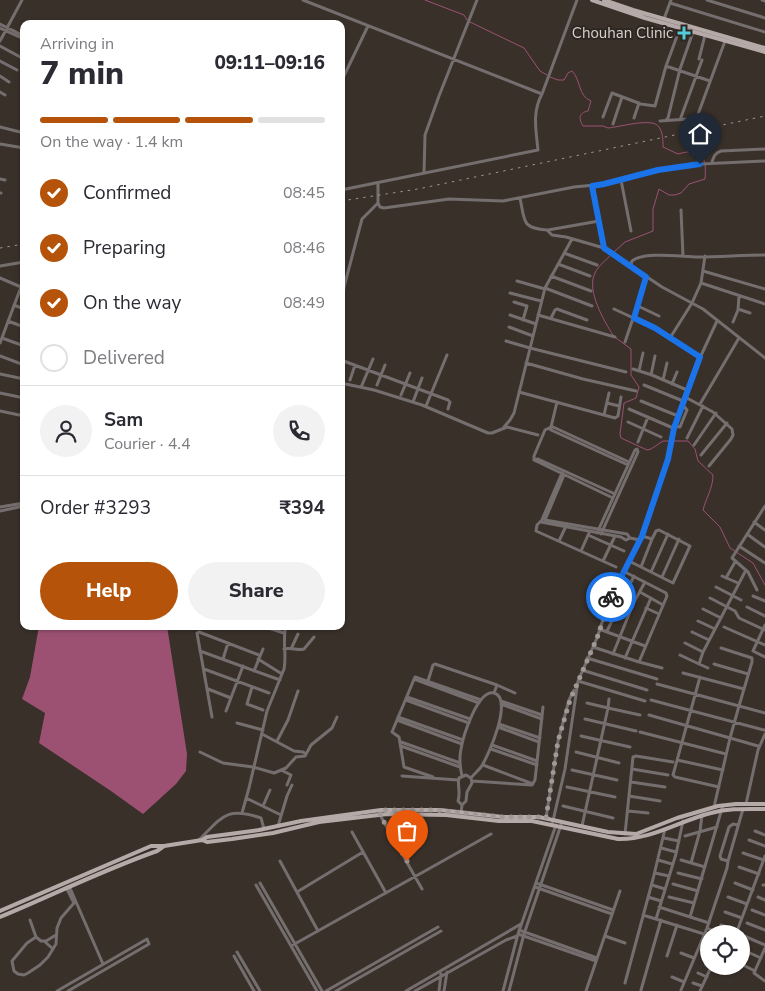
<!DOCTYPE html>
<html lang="en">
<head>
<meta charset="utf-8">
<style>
	:root { --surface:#fff; --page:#f2f2f3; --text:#2b2b33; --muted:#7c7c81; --line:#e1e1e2; --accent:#b45309 }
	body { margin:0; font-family:"Nunito Sans",sans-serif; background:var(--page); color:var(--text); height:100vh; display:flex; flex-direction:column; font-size:19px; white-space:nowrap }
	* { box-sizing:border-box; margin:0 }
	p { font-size:16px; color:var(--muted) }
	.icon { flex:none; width:28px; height:28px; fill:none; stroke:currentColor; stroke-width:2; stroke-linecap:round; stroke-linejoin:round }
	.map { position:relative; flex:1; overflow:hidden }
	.panel { position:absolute; left:20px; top:20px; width:325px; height:610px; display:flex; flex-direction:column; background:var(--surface); border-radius:10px; box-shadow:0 1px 4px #0004 }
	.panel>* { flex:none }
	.fabs { position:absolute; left:700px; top:925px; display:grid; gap:10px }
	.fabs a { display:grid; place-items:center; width:50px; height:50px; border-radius:50%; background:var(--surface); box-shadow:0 1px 4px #0004; font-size:25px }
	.pin { position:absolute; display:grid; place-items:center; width:42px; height:42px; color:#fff; margin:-51px -21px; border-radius:50% 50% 50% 0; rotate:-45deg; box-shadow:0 0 5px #0007 }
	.pin .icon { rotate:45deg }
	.courier { position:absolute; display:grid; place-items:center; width:50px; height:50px; margin:-25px; border:4px solid #1a73e8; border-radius:50%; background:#fff; color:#222; box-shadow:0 1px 6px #0007 }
	.overview em { font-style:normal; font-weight:800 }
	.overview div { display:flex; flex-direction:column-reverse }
	.overview { display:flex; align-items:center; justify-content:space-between; height:85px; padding:0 20px }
	h1 { font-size:32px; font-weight:800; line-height:38px }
	.bar { display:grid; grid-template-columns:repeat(4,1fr); gap:8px 5px; align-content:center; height:60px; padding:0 20px }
	.bar i { height:6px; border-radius:4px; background:var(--line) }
	.bar .active { background:var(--accent) }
	.bar p { grid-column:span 4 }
	.line { display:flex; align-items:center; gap:12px; padding:0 20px; border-top:1px solid var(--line) }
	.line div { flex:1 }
	.round { display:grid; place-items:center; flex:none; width:52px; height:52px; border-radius:26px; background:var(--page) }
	ol { padding:0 20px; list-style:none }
	li { display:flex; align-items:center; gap:15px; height:55px }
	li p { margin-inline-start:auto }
	li .icon { padding:5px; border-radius:50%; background:var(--accent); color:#fff; stroke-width:4 }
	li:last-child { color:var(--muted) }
	li i { width:28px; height:28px; border:2px solid var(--line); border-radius:50% }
	.cta { display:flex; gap:10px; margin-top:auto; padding:10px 20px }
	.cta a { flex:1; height:58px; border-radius:30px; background:var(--accent); color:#fff; font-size:20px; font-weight:800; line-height:58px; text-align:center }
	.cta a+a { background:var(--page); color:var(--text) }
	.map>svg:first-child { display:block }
	.water { fill:#9c5173 }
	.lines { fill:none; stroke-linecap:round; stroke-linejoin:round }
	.stream { stroke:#9c5173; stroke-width:1 }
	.minor { stroke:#746e6e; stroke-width:3 }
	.major { stroke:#b6aaa9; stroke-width:4 }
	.rail { stroke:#9b9490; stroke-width:1; stroke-dasharray:2.5 5; stroke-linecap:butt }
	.done { stroke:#a09995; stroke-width:5; stroke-dasharray:0 9 }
	.route { stroke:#1a73e8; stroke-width:6 }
	.poi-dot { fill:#53cbda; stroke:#2e2620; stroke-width:2 }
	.labels { text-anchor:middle; stroke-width:4; stroke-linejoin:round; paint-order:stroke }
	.poi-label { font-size:15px; fill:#d7d1ce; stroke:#2e2620; text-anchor:end }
</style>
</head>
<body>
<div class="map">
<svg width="765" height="991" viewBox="0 0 765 991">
	<rect width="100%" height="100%" fill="#39302a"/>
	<path class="water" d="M39,626H167L187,754L186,771L176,784L143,814L111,791L39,743L45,713L22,699L30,677Z"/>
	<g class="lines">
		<path class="stream" d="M425,0L464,15L467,20
			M470,22L524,48L540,71L547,75
			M550,77L558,80H564L568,73L572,71C581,80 578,96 591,101L588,111C578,113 579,119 583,126H603L608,128C620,127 653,117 659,127C663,133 663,140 663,147L678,154C702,147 707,157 705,179L689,184L681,193L675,195H669L659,189L653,209V231L625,242L614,252
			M611,255C606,260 598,266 595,273C586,290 604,321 613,335
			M616,338L631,349V375L639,387L636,398L624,403L620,434L621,438L647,450L651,449L663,441H688L695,449L698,461L713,475C713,488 706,498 703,510L720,527L730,548L753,563L765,585"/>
		<path class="minor" d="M303,0L542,94
			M707,0L765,18
			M762,0L765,1
			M670,3L765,32
			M664,19L671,0
			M0,24L24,36
			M0,28L24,39
			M0,41L22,0
			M0,46L24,59
			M699,59L705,35
			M0,61L17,70
			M666,66L710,81
			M0,76L9,82
			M341,82L368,26
			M0,92L5,95
			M603,117L612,93L641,104L655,106L666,66L680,28
			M634,118L639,103
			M666,120L668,118L680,69L693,32
			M680,120L702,60
			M660,121L688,119L697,117L725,41
			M613,124L622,97
			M0,127L24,133
			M0,144L24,148
			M712,162C714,156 715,153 721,151L765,149
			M424,173L425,135L439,96L477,0
			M0,179L5,180
			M621,180L631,231
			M378,184V203L380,207L384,208L449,199L503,201L574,187L605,184L659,170L700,164L765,161
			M592,185L604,248L662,287L703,309L765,358
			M341,190L538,150C536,130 532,112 542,94L577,0
			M0,193H1
			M520,198C525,221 521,228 547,230L552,235L566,237L604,248
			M681,210L683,256
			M548,230L599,221
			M564,253L597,265
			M558,264L590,276
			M0,266L24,262
			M630,267L632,261C643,251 683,257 698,257C720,257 743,255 765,255
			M703,271L765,289
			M551,276L591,291
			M0,278L21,287
			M517,281L545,289
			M701,283L765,304
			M545,288L592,306
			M510,293L541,301
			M514,302L527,306L523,320
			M14,305L24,309
			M638,306L659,316
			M614,309L655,328L700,357
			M738,309L750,313
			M510,315L536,324
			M538,315L615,337
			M551,318L555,310L557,309L587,320
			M8,321L24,327
			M341,321L344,287L362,219L378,203
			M733,322L738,310L739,296
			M509,327L533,336
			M2,338L24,346
			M670,338L692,303L701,283L705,256
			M506,341L530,348L626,372
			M625,342L647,277
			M0,343L24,279
			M0,356L24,365
			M341,360L448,400L450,402L448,409
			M526,363L583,379L636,391
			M633,369L652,375L687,390
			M639,371L643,353
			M0,374L24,379
			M651,375L655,356
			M350,380L355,365
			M663,380L667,363
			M341,383L374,390L422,405L488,433H492L507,427L538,435
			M672,384L677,372
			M362,385L373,359
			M377,385L385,365
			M644,385L683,401
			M519,392L615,418L618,416L621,397
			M0,393L24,398
			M401,395L410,373
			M685,397L713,412L732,429L733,435L731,439L709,466
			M641,401L678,416
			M413,402L422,378
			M607,403L619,406
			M700,404L739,338
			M426,406L447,355
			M629,409L673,428
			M0,411L24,416
			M604,415L609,393
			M628,422L661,437
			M674,426L680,427L687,410L682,404
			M504,427L510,420L514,413L545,288L572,239
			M551,427L557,402
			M687,438L703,406
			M638,442L648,417
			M694,445L716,413
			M701,455L727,423
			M534,460V456L545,430L549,428
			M628,465L551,430L549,428L553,427L629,462
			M562,473L541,522L621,537L626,540L630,538
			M564,475L545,520L627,534L630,538L640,540
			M613,498L534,460L538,459L615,494
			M0,507L24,503
			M0,511L24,506
			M541,521L537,525L536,531L616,567
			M754,522L765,530
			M597,533L635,450L637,449L638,452L601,534
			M747,534L765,547
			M588,535L624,551
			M559,541L566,526
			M739,546L765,563
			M581,551L589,533
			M603,561L615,536
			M629,561L673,583L690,546L659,530L656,531L652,539L642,536
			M641,567L652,539
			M651,572L668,534
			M722,576L738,583
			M662,577L679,539
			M726,578L735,562
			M716,587L741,600
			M757,590L748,572L732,558L765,506
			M640,592L663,605
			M753,596L765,601
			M710,598L735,611L739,618L765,630
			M747,607L765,616
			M646,608L659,614
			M703,609L721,618
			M698,621L715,629
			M765,625L753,651L765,657
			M262,626L284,633
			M724,627L765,645
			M599,629L645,646
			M607,631L634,576
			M692,632L709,640
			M685,643L703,652
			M292,647L298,634
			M593,647L639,662L667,596L666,593L623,571
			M721,648L752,658V662L744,689
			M284,649C292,647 297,651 304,649L314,637
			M200,651L280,680
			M613,654L633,604L645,582
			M680,655L699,664L703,652L746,570
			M587,658L657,679
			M625,658L651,598
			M223,659L228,643
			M258,659L282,674
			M639,662L662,668
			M699,664L708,668
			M714,664L748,674
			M204,669L269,693
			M582,670L647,690
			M254,671L263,649
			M700,677L673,775L675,777L719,787
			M414,679L479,703
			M578,681L645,701
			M427,684L433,665L435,664L497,685L494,693
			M657,684L739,706L744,689L683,673
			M497,685L515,693
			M252,687L247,704L263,710
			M208,689L231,698
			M407,697L470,719
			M609,699L608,708L640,715
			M406,700L469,723
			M651,700L764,730
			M501,701L542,715
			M501,704L542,719
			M226,711L243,666
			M649,715L730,738L714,807
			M212,717L197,633L199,632L259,655
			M398,717L463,740
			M585,719L636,731
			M397,720L462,744
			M237,723L263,730
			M499,724L540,738
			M498,727L539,742
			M640,732L726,754
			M262,734L294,751L303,752L306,754
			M581,736L630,747
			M277,741L288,720L298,691
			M401,742L460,763
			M492,745L537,761
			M401,746L460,767
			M758,746L730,738L739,706L765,713
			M491,749L537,765
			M200,752L223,763L253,767L274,773L286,768L296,757L305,756L311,745L332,728L337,717
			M576,752L619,763
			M677,760L723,770
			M483,765L533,784
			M632,769L668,775
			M281,770L291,775L287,785
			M572,770L617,780
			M402,776L458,780
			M462,776C460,767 459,758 461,749C463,737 477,690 494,693C514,698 488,757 481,767C478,771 474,774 471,778
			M433,777L404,767L399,737L392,732L415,677L481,700
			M472,781L532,785L535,780L543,707
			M631,782L665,787
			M567,787L615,797
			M629,796L660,801
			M246,798L281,815
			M746,804L758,750L765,734
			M263,806L270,790
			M563,806L613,818
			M381,810L380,815L422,889
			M628,811L648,813
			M242,813L249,788L267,711L284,669C287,655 282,641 286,626
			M461,813L462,805L466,801L467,792L472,783L471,778L466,775L459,778C457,785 461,793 458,801L462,805
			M546,818L558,741L569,700L574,690
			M552,825L565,769L578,681L597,638L608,604L642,536L668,459L673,428L692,375L717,321
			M278,826L287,796L292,785
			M582,826L608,708L587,703
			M755,831L765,835
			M352,832L386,893
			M625,834L633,757L636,756L673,762
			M685,836L717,827
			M664,838L679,841
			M199,840C222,817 226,806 261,818L264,829
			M749,840L765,846
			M661,848L676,852
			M743,853L764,860
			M658,860L672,864
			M681,860L705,867
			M280,861L318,931
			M728,861L721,859L720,856L729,827L733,824L738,825
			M691,863L700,831L702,815
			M739,867L759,874
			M655,873L669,876
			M678,873L702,879
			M260,883L322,991
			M536,883L613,910
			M735,883L753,890
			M673,884L698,891
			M256,885L317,991
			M652,885L665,889
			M763,885H765
			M535,887L612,914
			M70,888L103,964
			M297,892L363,852
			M648,897L661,901
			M669,897L694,903
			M728,897L747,904
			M758,897L765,900
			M659,907L709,923
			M752,910L765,915
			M725,912L742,918
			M643,915L704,934
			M690,917L723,805
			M656,919L676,854L683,821
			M30,920L36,937L41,941H46L56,935
			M747,923L765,930
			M721,925L737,931
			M707,928L720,934
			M519,930L597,958
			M518,934L596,961
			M736,934L765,856
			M742,935L765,945
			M605,936L625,943
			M36,937L27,943L12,961L14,971L18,974L24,975L28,973L40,965L48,957L56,944L57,928L61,918L74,903L67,889
			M44,941L53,949
			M291,946L491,834
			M765,948L754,973L765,981
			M741,949L761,958
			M237,952L260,991
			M681,953L694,958
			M234,956L254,991
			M667,956L677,925
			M709,959L706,965L709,966
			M741,964L755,971
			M698,973L707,977
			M672,977L684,982
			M625,983L653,879L665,829
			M693,983L702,986
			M641,990L661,920
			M681,990L707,928L727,868L728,861L743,809
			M57,991L147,939L149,944L68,991
			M326,991L438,927
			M336,991L441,931
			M406,991L521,924
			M415,991L506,940L517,936
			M439,991L441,974
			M444,991L447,972
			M503,991L518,934L556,825
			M509,991L524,934L562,822
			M586,991L620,891
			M700,991L711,967L709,966"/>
		<path class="major" d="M592,0L645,18L765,52
			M604,0L633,10L765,48
			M202,840L207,842L232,839L273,833L319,822L387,814L446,815L499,821H532L618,839C651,840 679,821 711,813C729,808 747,809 765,809
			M0,911L151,846H164L202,840L207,837L259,830L301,821L381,810H440L503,817H539L608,832L636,834L677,818L718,806L736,804H765
			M0,917C53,895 103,870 157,851L164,846"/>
		<path class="rail" d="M341,201L418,189L765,116
			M0,248L24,244"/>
	</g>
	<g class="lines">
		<path class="done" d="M407,861L380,815L381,810H434L503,817H539L546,818L558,741L570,700L597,638L611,597"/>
		<path class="route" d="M611,597L642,536L668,459L674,428L700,357L655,328L634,318L646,277L604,248L592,186L604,184L658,170L700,164"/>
	</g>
	<path class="poi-dot" d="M681.5 25.5h5v5h5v5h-5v5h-5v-5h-5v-5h5z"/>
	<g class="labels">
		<g class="poi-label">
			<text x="673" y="38">Chouhan Clinic</text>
		</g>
	</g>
</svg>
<div class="fabs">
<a><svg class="icon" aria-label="locate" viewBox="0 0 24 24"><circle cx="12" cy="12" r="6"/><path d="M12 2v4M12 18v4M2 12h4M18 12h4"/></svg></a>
</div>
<div class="pin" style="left:407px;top:861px;background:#ea580c"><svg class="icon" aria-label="bag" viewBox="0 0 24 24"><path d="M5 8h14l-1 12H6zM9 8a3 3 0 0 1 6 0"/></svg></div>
<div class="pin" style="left:700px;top:164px;background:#1f2937"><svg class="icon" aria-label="home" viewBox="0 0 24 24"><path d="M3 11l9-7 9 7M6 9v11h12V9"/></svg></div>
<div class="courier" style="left:611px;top:597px"><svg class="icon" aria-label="bike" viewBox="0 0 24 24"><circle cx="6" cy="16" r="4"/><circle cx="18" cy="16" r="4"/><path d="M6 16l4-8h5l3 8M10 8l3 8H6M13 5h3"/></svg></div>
<section class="panel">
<div class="overview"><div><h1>7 min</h1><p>Arriving in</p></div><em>09:11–09:16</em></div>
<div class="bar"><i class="active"></i><i class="active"></i><i class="active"></i><i></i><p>On the way · 1.4 km</p></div>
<ol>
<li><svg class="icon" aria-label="check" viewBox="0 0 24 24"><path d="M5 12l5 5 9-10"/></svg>Confirmed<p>08:45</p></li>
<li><svg class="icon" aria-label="check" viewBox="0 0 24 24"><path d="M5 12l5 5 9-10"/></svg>Preparing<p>08:46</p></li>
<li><svg class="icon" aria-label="check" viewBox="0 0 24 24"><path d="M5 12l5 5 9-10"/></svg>On the way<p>08:49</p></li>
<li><i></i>Delivered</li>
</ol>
<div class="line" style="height:90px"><a class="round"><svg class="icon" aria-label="person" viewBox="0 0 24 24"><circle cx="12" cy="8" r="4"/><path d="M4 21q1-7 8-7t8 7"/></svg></a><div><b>Sam</b><p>Courier · 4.4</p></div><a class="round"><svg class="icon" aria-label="phone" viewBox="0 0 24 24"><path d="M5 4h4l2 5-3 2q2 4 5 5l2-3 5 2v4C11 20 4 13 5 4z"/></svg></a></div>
<div class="line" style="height:65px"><div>Order #3293</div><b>₹394</b></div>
<div class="cta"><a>Help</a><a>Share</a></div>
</section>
</div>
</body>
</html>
